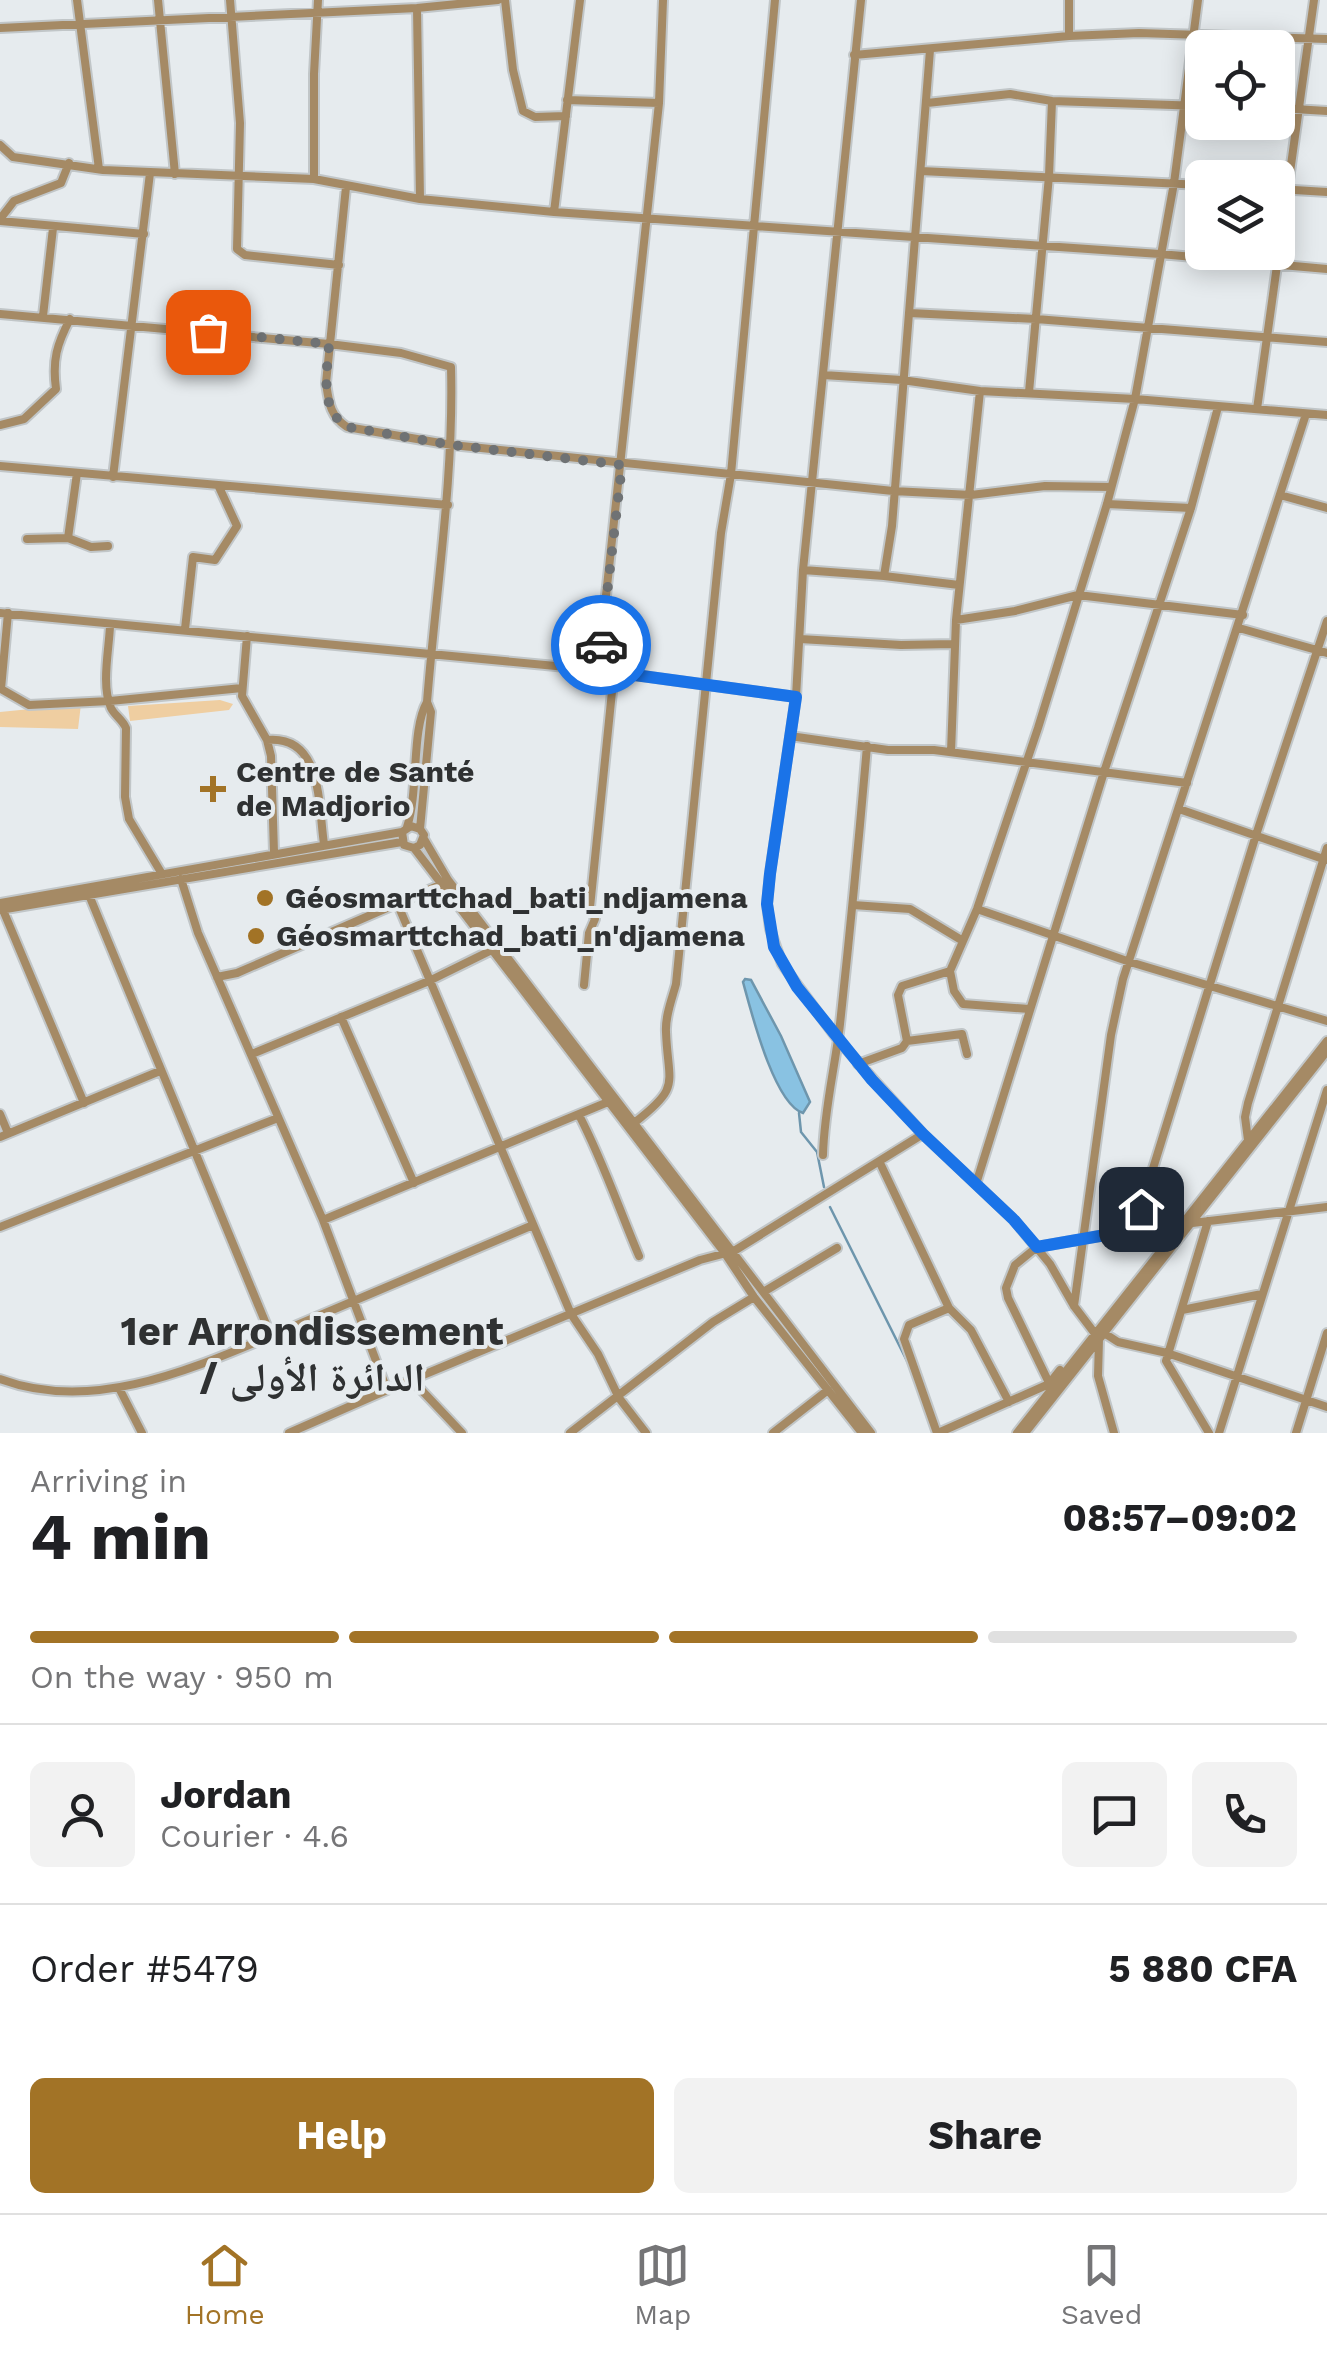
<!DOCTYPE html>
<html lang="en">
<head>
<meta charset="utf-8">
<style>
	:root { --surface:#fff; --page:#f2f2f2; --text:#202124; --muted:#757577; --line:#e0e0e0; --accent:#a27326 }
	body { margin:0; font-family:"Work Sans","Noto Naskh Arabic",sans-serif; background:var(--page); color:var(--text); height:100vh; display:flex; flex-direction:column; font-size:38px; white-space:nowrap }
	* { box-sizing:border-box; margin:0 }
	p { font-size:32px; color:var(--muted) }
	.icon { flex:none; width:55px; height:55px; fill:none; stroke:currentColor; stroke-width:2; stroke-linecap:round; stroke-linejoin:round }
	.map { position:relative; height:1433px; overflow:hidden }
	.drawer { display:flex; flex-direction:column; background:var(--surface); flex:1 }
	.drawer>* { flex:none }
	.tools { position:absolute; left:1185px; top:30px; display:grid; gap:20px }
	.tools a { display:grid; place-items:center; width:110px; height:110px; border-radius:15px; background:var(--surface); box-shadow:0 5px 25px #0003; font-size:50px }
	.pin { position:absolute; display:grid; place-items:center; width:85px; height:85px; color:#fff; margin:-42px; border-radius:20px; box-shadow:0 5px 15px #0006 }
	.courier { position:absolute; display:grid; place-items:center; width:100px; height:100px; margin:-50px; border:8px solid #1a73e8; border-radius:50%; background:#fff; color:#222; box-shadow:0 2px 12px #0007 }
	.head em { font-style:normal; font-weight:700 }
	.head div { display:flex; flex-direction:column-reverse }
	.head { display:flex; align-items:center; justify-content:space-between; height:170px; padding:0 30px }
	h1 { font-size:65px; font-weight:700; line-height:75px }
	.bar { display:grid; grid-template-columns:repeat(4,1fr); gap:15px 10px; align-content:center; height:120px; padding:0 30px }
	.bar i { height:12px; border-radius:8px; background:var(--line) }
	.bar .active { background:var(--accent) }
	.bar p { grid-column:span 4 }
	.line { display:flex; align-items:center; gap:25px; padding:0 30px; border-top:2px solid var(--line) }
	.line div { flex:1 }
	.round { display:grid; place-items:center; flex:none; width:105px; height:105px; border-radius:15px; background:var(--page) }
	.cta { display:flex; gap:20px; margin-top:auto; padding:20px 30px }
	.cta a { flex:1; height:115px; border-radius:15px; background:var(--accent); color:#fff; font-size:40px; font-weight:700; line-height:115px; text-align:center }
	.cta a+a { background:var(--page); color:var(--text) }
	.tab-bar { display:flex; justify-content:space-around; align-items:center; height:140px; border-top:2px solid var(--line); background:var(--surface); font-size:28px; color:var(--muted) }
	.tab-bar a { display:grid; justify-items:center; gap:5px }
	.tab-bar .active { color:var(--accent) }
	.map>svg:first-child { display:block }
	.green { fill:#efcea1 }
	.water { fill:#89c2e2; stroke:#6e96ad; stroke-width:2.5 }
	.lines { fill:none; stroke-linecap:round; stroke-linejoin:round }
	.stream { stroke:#6e96ad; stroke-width:2.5 }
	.minor-casing { stroke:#c1c6c8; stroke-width:12 }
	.minor { stroke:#a58a65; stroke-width:8 }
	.done { stroke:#6f7274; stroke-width:10; stroke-dasharray:0 18 }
	.route { stroke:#1a73e8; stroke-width:12 }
	.poi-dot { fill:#a27326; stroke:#e6ebee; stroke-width:4 }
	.labels { text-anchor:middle; stroke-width:8; stroke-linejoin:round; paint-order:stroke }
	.poi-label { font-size:30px; font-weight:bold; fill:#2f3132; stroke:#e6ebee; text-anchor:start }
	.district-label { font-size:40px; font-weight:bold; fill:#2f3132; stroke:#e6ebee }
</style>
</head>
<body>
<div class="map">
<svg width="1327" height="1433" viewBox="0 0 1327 1433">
	<rect width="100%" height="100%" fill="#e6ebee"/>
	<path class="green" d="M220,700L233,704L229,710L130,721L128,706Z
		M81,704L78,729L0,727V712Z"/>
	<path class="water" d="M745,979L751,980L781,1036L810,1102L803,1113C774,1104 751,1011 743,982Z"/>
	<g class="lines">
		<path class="stream" d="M799,1113L801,1132L817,1152L824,1187
			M830,1207L912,1371"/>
		<g class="minor-casing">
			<path id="minor" d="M77,0L99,169
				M158,0L175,174
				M230,0L240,123L237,249L245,255L339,265
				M505,0L513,70L523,111L535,117L566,116
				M861,0L803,570L796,697L770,873L767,904L770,929L782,964L838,1040L923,1134L1014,1220L1050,1264L1074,1306L1099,1339L1098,1376L1114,1433
				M1069,0V36
				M417,8L420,199
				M0,28L417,8L498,0
				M854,55L1069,36L1139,33L1327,39
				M567,100L659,103
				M927,103L1010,94L1052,101L1202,106
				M1278,108L1327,111
				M0,145L13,157L103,170L314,179L420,199L554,212L1160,254L1327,269
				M921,171L1202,185
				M314,179V74L318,0
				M346,187L326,383C329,403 330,416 347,427L452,445L893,491L971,495L1045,486L1111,487
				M1278,189L1327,192
				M554,212L580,0
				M0,219L14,201L61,183L69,163
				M0,221L144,234
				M909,313L1036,319L1327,342
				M0,314L329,344L401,353L451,367C454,479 436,589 427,702C411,730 419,791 407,827
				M43,316L53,228
				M823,375L902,380L980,391L1135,399L1327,415
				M1029,392L1049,176L1052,101
				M1257,409L1314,0
				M0,425L24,419L56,389C52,360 57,344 70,319
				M0,466L448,505
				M113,477L150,173
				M1280,495L1327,508
				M1107,504L1191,508
				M68,538L91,547L108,546
				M27,539L68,538L77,473
				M803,570L884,576L892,526L930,50
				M884,576L959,585
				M0,613L598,670L796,697
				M8,613L1,689L29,705L110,701L242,688
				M956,620L980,391
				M110,626C109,650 101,686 111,708C115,716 122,719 126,728L125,797L129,819L162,874
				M1239,628L1327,653
				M185,629L193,557L215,560L237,526L219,487
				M247,636L242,696L267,740L271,756L274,852
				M800,639L901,645L954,644
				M598,670L659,103L663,0
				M790,736L888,750H934L1187,783
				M267,740C323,735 318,805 324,844
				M951,752L956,620L1015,611L1078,595L1243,615
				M1179,809L1326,860
				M420,829L431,712L427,702
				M424,839L448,880L871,1433
				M414,848L420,845L424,835L420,829L411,826L402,832L404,845L414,848L724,1252L754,1297L862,1433
				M181,879L198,933L323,1220L387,1390L700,1260L734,1251L923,1134
				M89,895L271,1336L533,1225
				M0,903L402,832
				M398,905L571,1314L598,1354L619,1398L646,1433
				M853,905L910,909L963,941
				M977,909L1130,962L1327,1021
				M0,910L402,842
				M3,910L84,1103
				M950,971L954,991L963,1004L1029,1009
				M217,977L237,973L440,885
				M584,985L589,933L595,919L590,907L614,672
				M341,1017L414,1183
				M907,1041L962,1034L967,1054
				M252,1054L429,981L496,948
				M858,1064L902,1048L907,1041L898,995L902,986L950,971L977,909L1038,728L1107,504L1135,399L1174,183L1198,0
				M0,1114L8,1133
				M579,1115C603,1161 619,1209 639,1256
				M634,1123C682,1086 668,1085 666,1032C665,1016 672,999 676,984L721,533L731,474L775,0
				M0,1137L160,1071
				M1248,1140L1245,1117L1248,1103L1327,848
				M823,1155C824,1110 835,1068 840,1024C850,932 859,839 867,746
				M880,1163L949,1308L971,1330L1009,1402
				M976,1184L1104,772L1191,508L1218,407
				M323,1220L608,1102
				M1208,1221L1166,1361L1209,1433
				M0,1227L278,1118
				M1134,1230L1256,835L1327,621
				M765,1291L837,1248
				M1074,1306L1111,1035L1123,979L1306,414
				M1182,1310L1262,1294
				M1104,1333L1118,1342L1167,1353L1327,1407
				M0,1379C91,1413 187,1371 271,1336
				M412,1380L462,1433
				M119,1388L142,1433
				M1052,1389L1008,1298L1006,1288L1015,1265L1037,1247L1134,1230L1327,1207
				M289,1433L387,1390
				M570,1433L713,1322L754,1297
				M773,1433L828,1390
				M937,1433L904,1339L909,1325L949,1308
				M938,1433L1049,1384L1060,1370
				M1017,1433L1327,1041
				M1025,1433L1327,1051
				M1219,1433L1327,1090
				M1296,1433L1327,1333"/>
		</g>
		<use href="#minor" class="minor"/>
	</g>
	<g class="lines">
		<path class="done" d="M208,332L329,344C327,374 319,409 347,427L452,445L622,465L601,645"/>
		<path class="route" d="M601,645L598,670L796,697L770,874L767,904L774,947L797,987L872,1080L923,1134L1014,1220L1037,1247L1134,1230L1141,1209"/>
	</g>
	<g class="poi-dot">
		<path d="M208 774h10v10h10v10h-10v10h-10v-10h-10v-10h10z"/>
		<circle cx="265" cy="898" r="10"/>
		<circle cx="256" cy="936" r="10"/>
	</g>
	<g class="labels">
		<g class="poi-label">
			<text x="236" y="782">Centre de Santé<tspan x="236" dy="34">de Madjorio</tspan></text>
			<text x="285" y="908">Géosmarttchad_bati_ndjamena</text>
			<text x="276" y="946">Géosmarttchad_bati_n'djamena</text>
		</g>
		<g class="district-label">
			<text x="312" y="1345">1er Arrondissement<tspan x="312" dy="46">/ الدائرة الأولى</tspan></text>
		</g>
	</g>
</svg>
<div class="tools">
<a><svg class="icon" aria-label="locate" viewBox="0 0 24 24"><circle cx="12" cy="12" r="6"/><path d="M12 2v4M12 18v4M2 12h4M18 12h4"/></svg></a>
<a><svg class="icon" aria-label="layers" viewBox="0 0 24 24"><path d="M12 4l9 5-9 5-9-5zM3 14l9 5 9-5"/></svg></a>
</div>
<div class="pin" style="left:208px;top:332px;background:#ea580c"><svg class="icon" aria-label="bag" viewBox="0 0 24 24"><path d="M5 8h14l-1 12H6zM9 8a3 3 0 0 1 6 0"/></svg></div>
<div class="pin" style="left:1141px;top:1209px;background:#1f2937"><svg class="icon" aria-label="home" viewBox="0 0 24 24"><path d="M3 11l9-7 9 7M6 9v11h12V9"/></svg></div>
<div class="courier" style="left:601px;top:645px"><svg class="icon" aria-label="car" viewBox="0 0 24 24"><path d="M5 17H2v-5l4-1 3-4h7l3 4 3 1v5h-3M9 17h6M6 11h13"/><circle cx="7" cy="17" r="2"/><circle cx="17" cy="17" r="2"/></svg></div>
</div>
<section class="drawer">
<div class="head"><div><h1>4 min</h1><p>Arriving in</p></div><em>08:57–09:02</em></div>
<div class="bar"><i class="active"></i><i class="active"></i><i class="active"></i><i></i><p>On the way · 950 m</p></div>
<div class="line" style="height:180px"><a class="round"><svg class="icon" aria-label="person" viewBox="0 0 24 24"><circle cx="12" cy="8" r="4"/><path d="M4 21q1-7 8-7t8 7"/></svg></a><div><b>Jordan</b><p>Courier · 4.6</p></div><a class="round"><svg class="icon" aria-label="chat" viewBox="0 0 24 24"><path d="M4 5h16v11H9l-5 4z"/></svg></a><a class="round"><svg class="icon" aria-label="phone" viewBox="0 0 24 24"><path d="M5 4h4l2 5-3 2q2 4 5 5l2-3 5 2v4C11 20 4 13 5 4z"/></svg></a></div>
<div class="line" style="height:130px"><div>Order #5479</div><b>5 880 CFA</b></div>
<div class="cta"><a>Help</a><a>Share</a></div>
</section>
<nav class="tab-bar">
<a class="active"><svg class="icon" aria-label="home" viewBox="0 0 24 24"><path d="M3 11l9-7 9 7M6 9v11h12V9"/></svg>Home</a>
<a><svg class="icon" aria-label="map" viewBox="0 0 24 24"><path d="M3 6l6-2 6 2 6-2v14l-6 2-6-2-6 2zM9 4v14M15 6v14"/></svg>Map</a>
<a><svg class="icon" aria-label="saved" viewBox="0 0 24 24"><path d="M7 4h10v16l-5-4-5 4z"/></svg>Saved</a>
</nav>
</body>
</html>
